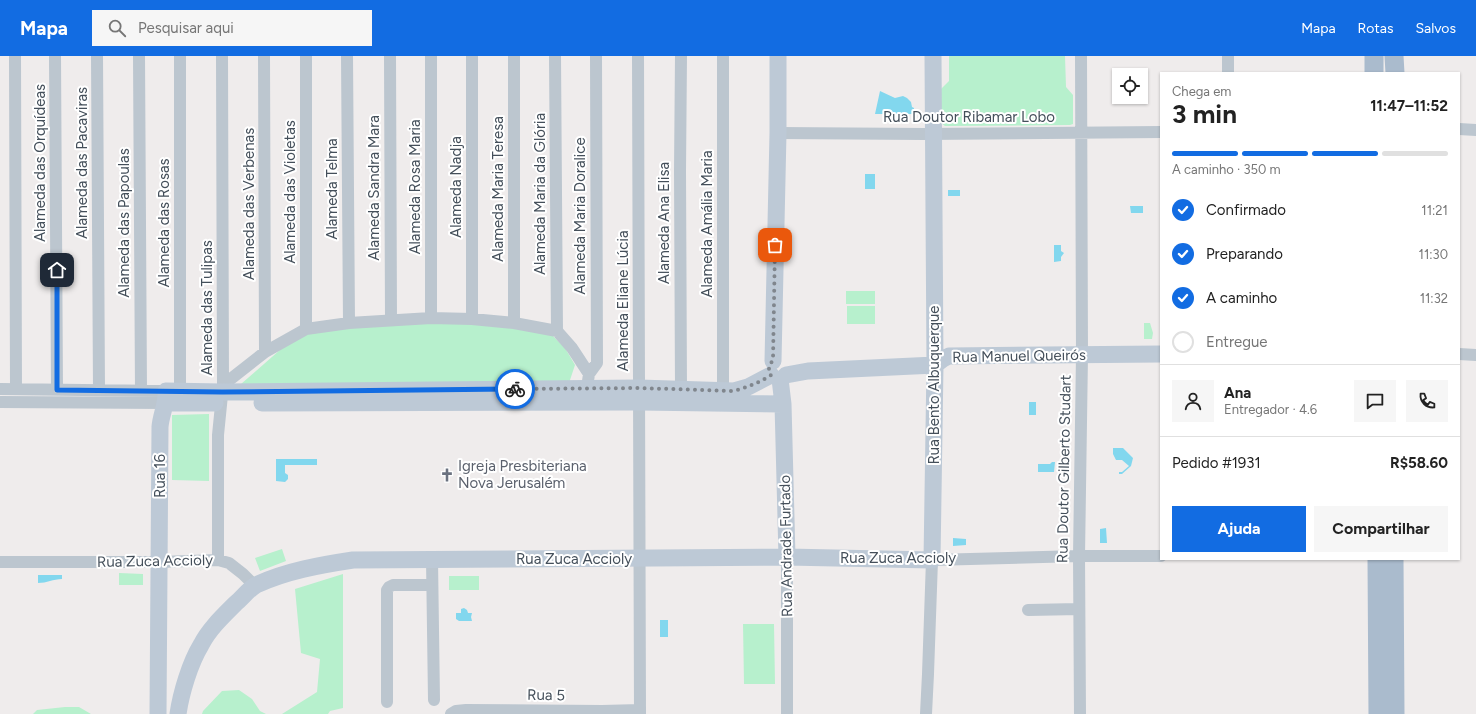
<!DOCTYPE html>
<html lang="pt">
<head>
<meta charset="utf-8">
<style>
	:root { --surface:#fff; --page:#f6f6f6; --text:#222; --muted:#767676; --line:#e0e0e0; --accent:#126ce2 }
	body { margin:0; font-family:Figtree,sans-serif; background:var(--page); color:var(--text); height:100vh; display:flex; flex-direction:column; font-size:15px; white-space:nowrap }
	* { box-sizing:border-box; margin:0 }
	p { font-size:13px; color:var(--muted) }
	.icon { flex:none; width:22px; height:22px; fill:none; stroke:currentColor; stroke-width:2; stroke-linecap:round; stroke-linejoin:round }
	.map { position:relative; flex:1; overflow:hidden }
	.sheet { position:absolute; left:1160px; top:16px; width:300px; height:488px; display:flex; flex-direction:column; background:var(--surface); border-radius:0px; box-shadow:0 1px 3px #0004 }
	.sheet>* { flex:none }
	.controls { position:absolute; left:1112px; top:12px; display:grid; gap:8px }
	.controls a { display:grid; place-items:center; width:36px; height:36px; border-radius:0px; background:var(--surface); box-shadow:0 1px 3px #0004; font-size:20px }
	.pin { position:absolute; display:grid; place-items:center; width:34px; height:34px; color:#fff; margin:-17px; border-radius:8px; box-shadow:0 2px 6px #0006 }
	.courier { position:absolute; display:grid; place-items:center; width:40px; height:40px; margin:-20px; border:3px solid #126ce2; border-radius:50%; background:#fff; color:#222; box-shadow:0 1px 5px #0007 }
	.head em { font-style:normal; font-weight:700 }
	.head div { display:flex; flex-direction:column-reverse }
	.head { display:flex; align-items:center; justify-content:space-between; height:68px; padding:0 12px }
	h1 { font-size:26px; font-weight:700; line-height:30px }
	.bar { display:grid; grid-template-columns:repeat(4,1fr); gap:6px 4px; align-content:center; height:48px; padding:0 12px }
	.bar i { height:5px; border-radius:3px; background:var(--line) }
	.bar .selected { background:var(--accent) }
	.bar p { grid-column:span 4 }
	.line { display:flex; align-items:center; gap:10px; padding:0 12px; border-top:1px solid var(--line) }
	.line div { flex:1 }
	.round { display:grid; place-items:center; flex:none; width:42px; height:42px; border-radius:0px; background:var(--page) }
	ol { padding:0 12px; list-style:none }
	li { display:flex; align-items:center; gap:12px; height:44px }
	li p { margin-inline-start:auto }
	li .icon { padding:4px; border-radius:50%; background:var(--accent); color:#fff; stroke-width:4 }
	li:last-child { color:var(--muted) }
	li i { width:22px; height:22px; border:2px solid var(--line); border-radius:50% }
	.button { display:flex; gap:8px; margin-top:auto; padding:8px 12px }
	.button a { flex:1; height:46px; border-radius:0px; background:var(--accent); color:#fff; font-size:16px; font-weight:700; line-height:46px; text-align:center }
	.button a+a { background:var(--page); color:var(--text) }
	header { display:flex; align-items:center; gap:24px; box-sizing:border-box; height:56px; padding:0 20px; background:var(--accent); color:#fff }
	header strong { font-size:19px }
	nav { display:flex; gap:22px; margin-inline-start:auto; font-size:14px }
	.search { width:280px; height:36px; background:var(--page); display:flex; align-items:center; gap:10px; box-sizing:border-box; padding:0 14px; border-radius:0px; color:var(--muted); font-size:15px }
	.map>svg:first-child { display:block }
	.green { fill:#b7f0cd }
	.water { fill:#82d7ee }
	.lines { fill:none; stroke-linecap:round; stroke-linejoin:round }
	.street { stroke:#bcc6cf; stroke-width:12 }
	.secondary { stroke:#bdc9d6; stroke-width:17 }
	.primary { stroke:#aabbcd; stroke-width:19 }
	.done { stroke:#80868d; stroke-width:4; stroke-dasharray:0 7.2 }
	.route { stroke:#126ce2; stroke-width:5 }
	.labels { text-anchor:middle; stroke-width:4; stroke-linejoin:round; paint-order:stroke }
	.street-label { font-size:15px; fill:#444f5a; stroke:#fff }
	.worship-label { font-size:15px; fill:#5b616d; stroke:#fff; text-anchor:start }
</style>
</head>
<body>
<header>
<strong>Mapa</strong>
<div class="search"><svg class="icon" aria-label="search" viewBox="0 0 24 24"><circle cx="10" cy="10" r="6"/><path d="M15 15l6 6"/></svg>Pesquisar aqui</div>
<nav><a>Mapa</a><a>Rotas</a><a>Salvos</a></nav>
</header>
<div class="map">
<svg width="1476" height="658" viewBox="0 0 1476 658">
	<rect width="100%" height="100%" fill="#efecec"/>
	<path class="green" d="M949,0H1065L1066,31L1073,39V68L1070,69L945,70L941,67V33L949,25Z
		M846,235H875V248H846Z
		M847,250H875V268H847Z
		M1144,267H1150L1153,277L1152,283H1144Z
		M407,268H484L551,278L565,292L575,309L569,327L241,328L289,286L306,278L349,272Z
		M209,358V425L172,424V359Z
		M282,493L286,505L260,515L255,502Z
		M119,517L143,518V529H119Z
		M343,518V652L330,655L328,658H282L317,636L320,603L301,597L295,533Z
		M449,520H479V534H449Z
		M743,568H774L775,628H744Z
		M239,634L252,643L260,655L266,658H202L203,655L222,635Z
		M65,651H79L91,658H33L37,654Z"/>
	<path class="water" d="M880,35L895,42L903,40L907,42L911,46L912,51L914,52V58H875Z
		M865,118H875V133H865Z
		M948,134H960V140H948Z
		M1130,150H1143V157H1131Z
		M1054,189H1061V195L1064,197L1061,201V205L1054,206Z
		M1029,346H1036V359H1029Z
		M1113,392H1123L1133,402L1131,410L1122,418H1119V416H1122L1129,410L1122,404H1116L1113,398Z
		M276,403H317V409H285V417L288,419V423L285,426L276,425Z
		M1052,406H1055L1054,416H1038V408H1050Z
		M1106,472L1107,487H1100V473Z
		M953,482L966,483V489L953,490Z
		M38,519H62V523C53,523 47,527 38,527Z
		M464,552L467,554L468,557H472L471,561L472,565H459L456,563V557H461V553Z
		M660,564H668V581H660Z"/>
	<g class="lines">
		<path class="street" d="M15,0L16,333
			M55,0L57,333
			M97,0L99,334
			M139,0L141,335
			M180,0V335
			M264,0L265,296
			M306,0V273
			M347,0L349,267
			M390,0L391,264
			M555,0L557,275
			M638,0L640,658
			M723,0V335
			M1228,0V17
			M1459,73L1476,74
			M778,77L925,78L1161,76
			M431,262V0
			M472,263V0
			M514,267V0
			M1459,298L1476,299
			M589,318L597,307L596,0
			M223,329L265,296L306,273L349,267L431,262L472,263L514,267L557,275L572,292L589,318L587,332
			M0,333L166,335
			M681,333L680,115L681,0
			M0,346L166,347
			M432,503L434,644
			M218,504V379L223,329L222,0
			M0,506H159L218,504L229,507L243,518L255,530
			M1028,554L1079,553
			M387,646V534L389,531L393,529H432
			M451,658L456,655L466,654L602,655L640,654
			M787,658V501
			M926,658L928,618L932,504L1079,500H1161
			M1080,658L1079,500L1082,299L1081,0"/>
		<path class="secondary" d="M773,305L778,77V0
			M786,319L808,315L935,309L943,303L949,300L1161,298
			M780,323L783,348L787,501
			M166,347H215
			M262,347L639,346L783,348
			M158,658L160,371C161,358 167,348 166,335L222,336L639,332L734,335L748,331L771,319
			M178,658C181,637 190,607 201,589C209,573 223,560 236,547C242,542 249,533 256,529C286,515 320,509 353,504L787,501L932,504L935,309L933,0"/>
		<path class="primary" d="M1374,0V17
			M1394,0L1395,17
			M1377,503L1378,658
			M1394,503L1395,658"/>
	</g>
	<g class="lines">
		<path class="done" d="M515,333L639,332L734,335C747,331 759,327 771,319L769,316V310L773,304L775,189"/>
		<path class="route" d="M57,214V334L222,336L515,333"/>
	</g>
	<defs>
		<g id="church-bare" transform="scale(1.08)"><path d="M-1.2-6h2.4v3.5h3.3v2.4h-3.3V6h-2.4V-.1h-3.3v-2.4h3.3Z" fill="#6b7280" stroke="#fff" stroke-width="2.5" paint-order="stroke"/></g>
	</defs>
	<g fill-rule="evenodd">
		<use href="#church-bare" x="447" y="419"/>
	</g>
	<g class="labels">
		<g class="street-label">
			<text x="969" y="66">Rua Doutor Ribamar Lobo</text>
			<text transform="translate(40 107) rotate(-90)" y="5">Alameda das Orquídeas</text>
			<text transform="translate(82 107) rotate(-90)" y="5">Alameda das Pacaviras</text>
			<text transform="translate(415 131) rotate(-90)" y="5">Alameda Rosa Maria</text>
			<text transform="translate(456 131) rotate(-90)" y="5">Alameda Nadja</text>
			<text transform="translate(374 132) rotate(-90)" y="5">Alameda Sandra Mara</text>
			<text transform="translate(332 133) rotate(-90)" y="5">Alameda Telma</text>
			<text transform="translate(498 133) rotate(-90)" y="5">Alameda Maria Teresa</text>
			<text transform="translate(290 136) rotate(-90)" y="5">Alameda das Violetas</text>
			<text transform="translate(540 138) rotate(-90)" y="5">Alameda Maria da Glória</text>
			<text transform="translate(249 148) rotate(-90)" y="5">Alameda das Verbenas</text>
			<text transform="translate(580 160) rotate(-90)" y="5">Alameda Maria Doralice</text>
			<text transform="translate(124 167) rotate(-90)" y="5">Alameda das Papoulas</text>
			<text transform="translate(164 167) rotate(-90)" y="5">Alameda das Rosas</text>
			<text transform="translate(664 167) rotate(-90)" y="5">Alameda Ana Elisa</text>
			<text transform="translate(707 168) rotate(-90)" y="5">Alameda Amália Maria</text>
			<text transform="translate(623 245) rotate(-90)" y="5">Alameda Eliane Lúcia</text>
			<text transform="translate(207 252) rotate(-90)" y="5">Alameda das Tulipas</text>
			<text transform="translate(1019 300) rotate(-1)" y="5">Rua Manuel Queirós</text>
			<text transform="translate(934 329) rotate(-90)" y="5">Rua Bento Albuquerque</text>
			<text transform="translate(1064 413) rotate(-89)" y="5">Rua Doutor Gilberto Studart</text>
			<text transform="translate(160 420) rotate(-90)" y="5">Rua 16</text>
			<text transform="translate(786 490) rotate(-91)" y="5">Rua Andrade Furtado</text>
			<text x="898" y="507">Rua Zuca Accioly</text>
			<text x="574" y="508">Rua Zuca Accioly</text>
			<text transform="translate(155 505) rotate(-1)" y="5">Rua Zuca Accioly</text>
			<text transform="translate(546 639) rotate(1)" y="5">Rua 5</text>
		</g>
		<g class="worship-label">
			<text x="458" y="415">Igreja Presbiteriana<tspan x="458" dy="17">Nova Jerusalém</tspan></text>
		</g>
	</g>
</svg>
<div class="controls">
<a><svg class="icon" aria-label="locate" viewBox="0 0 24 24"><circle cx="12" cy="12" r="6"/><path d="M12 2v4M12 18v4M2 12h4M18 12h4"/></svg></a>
</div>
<div class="pin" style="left:775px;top:189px;background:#ea580c"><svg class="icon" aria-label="bag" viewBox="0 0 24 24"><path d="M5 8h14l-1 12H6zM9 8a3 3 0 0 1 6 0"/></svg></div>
<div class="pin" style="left:57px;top:214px;background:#1f2937"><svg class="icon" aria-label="home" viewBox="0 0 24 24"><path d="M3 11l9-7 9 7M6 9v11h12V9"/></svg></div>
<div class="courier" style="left:515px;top:333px"><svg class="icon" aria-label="bike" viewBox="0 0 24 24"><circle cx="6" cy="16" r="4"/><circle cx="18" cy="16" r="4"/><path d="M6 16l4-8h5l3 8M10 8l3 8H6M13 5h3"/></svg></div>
<section class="sheet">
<div class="head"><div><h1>3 min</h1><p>Chega em</p></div><em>11:47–11:52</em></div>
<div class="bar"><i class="selected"></i><i class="selected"></i><i class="selected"></i><i></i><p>A caminho · 350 m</p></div>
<ol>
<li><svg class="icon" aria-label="check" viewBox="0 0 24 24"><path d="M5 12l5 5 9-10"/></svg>Confirmado<p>11:21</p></li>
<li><svg class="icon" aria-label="check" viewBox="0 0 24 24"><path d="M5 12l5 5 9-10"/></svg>Preparando<p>11:30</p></li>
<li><svg class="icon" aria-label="check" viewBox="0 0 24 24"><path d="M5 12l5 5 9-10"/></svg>A caminho<p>11:32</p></li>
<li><i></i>Entregue</li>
</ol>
<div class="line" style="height:72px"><a class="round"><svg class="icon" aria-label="person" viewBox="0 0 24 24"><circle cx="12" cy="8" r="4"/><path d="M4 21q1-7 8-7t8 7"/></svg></a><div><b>Ana</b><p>Entregador · 4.6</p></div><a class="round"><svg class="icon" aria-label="chat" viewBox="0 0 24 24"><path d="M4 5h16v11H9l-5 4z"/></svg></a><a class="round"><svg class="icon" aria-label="phone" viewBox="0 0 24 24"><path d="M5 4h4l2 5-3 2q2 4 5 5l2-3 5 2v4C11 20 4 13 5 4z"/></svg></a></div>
<div class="line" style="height:52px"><div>Pedido #1931</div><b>R$58.60</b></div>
<div class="button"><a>Ajuda</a><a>Compartilhar</a></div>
</section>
</div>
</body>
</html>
